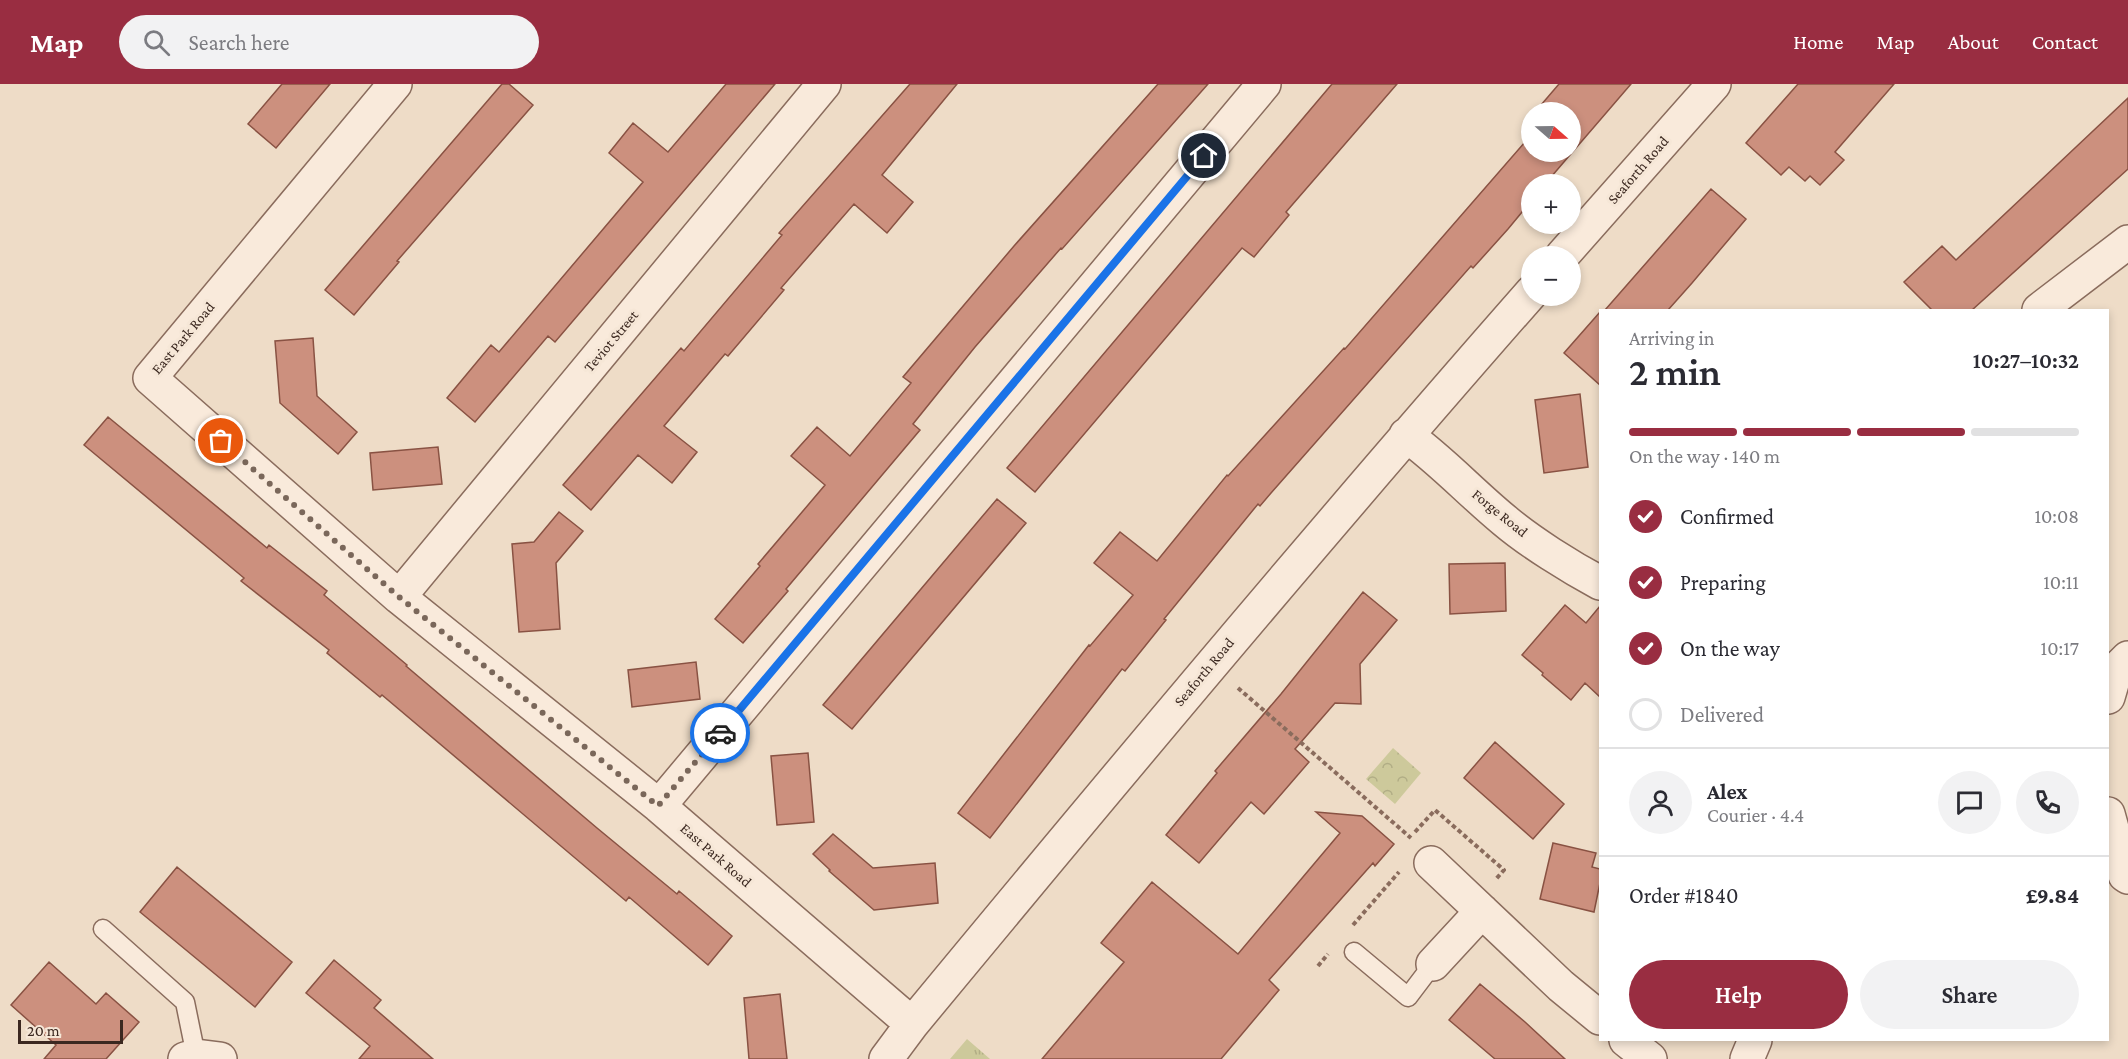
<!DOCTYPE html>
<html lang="en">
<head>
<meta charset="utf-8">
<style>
	:root { --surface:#fff; --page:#f2f2f3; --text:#2b2b33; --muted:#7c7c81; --line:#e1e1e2; --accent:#992d41 }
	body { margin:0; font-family:"Crimson Pro",serif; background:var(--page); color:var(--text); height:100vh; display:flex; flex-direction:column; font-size:22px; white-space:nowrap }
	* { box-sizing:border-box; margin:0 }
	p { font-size:20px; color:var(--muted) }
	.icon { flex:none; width:33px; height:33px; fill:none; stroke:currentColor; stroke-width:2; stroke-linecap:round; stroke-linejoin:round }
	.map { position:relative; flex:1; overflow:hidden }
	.sheet { position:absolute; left:1599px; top:225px; width:510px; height:732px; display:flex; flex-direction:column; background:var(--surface); border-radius:0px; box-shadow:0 3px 9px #0003 }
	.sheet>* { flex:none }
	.needle { width:39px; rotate:110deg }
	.tools { position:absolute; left:1521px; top:18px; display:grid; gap:12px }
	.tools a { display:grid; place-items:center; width:60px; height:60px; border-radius:50%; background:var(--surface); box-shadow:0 3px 9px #0003; font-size:30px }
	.scale { position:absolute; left:18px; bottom:15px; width:105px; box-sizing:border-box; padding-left:6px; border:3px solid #3b2820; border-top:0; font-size:16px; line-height:21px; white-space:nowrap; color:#3b2820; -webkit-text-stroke:4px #f6e7d7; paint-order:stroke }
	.pin { position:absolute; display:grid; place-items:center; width:51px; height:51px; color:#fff; margin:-26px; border:3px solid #fff; border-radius:50%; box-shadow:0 2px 6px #0007 }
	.courier { position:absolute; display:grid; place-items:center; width:60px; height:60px; margin:-30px; border:4px solid #1a73e8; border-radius:50%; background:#fff; color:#222; box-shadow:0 2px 8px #0007 }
	.overview em { font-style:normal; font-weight:600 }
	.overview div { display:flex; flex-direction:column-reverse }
	.overview { display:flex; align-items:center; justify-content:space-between; height:102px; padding:0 30px }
	h1 { font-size:39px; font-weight:600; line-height:45px }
	.bar { display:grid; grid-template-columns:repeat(4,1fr); gap:9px 6px; align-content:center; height:72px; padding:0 30px }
	.bar i { height:8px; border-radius:4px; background:var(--line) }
	.bar .selected { background:var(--accent) }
	.bar p { grid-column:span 4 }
	.line { display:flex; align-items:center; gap:15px; padding:0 30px; border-top:2px solid var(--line) }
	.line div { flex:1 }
	.round { display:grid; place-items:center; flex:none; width:63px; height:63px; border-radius:32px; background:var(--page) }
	ol { padding:0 30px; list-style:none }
	li { display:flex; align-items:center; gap:18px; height:66px }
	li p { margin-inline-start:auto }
	li .icon { padding:6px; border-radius:50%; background:var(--accent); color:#fff; stroke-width:4 }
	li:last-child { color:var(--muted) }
	li i { width:33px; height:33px; border:3px solid var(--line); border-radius:50% }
	.action { display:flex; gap:12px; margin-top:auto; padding:12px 30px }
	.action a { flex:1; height:69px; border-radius:36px; background:var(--accent); color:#fff; font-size:24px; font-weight:600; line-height:69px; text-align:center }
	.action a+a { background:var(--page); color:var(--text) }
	header { display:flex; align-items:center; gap:36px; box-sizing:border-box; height:84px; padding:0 30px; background:var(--accent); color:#fff }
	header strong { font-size:28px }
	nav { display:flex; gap:33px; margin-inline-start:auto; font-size:21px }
	.search { width:420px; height:54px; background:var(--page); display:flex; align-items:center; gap:15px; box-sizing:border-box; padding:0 21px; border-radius:33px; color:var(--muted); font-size:22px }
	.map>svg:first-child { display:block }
	.grass { fill:url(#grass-tufts) }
	.forest { fill:url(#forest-crowns) }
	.building { fill:#cc907e; stroke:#895243; stroke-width:1.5 }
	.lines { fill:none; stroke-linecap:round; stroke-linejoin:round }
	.service-casing { stroke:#8a6c5d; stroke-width:21 }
	.minor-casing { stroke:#8a6c5d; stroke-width:36 }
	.path { stroke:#8a6c5d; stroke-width:4; stroke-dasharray:4.5 3; stroke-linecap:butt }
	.service { stroke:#f9eadb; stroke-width:18 }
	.minor { stroke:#f9eadb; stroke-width:33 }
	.done { stroke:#7a675a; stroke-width:6; stroke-dasharray:0 10.8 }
	.route { stroke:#1a73e8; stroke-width:8 }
	.labels { text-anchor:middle; stroke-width:6; stroke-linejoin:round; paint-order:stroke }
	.street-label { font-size:15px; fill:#3b2820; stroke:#f6e7d7 }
</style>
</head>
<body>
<header>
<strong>Map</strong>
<div class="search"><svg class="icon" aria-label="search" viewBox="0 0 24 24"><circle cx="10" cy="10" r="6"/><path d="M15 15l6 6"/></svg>Search here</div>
<nav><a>Home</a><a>Map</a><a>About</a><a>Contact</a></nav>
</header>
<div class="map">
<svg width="2128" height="975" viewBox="0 0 2128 975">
	<defs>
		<pattern id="grass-tufts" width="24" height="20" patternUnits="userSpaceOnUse" patternTransform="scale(1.5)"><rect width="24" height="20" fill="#cdc99b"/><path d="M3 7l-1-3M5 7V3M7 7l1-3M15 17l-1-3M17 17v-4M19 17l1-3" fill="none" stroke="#b1ad85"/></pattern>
		<pattern id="forest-crowns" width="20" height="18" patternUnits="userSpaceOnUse" patternTransform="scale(1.5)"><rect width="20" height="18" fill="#cdc99b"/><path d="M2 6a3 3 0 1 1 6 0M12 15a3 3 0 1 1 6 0" fill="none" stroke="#b1ad85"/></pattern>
	</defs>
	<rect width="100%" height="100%" fill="#eedcc7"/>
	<path class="grass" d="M967,955L990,975H950Z"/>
	<path class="forest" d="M1393,664L1421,689L1395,720L1366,695Z"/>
	<path class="building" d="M282,0H330L276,64L248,40Z
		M502,0H509L533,21L397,177L399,178L354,231L325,206Z
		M726,0H775L555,258L548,252L475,338L447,314L491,261L499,268L643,98L609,69L633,39L668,68Z
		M910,0H957L882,91L913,118L887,149L854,120L781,204L784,206L728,272L725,270L664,342L697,368L672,399L638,371L591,426L563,401L681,264L684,267L782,151L779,149Z
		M1158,0H1208L1062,165L1061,164L975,263L913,340L920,346L786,505L788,507L743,559L715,535L760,482L758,480L825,401L791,372L817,343L850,372L911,299L903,293L1014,162Z
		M1332,0H1397L1286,128L1289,131L1254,173L1242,164L1035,408L1007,384Z
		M1559,0H1631L1545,100H1532V116L1508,145L1473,184L1471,182L1271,409L1260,422L1258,420L1164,535L1166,536L1125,587L1122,585L990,754L958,729L1089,561L1090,562L1133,511L1094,479L1120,448L1157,477L1227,391L1228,392L1344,264L1345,265L1532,50V68H1570V28H1535Z
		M1798,0H1894L1835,68L1844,76L1820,101L1810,92L1805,97L1789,83L1781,91L1746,59Z
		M2128,14V85L1972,226H1932L1904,198L1942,162L1956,176Z
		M1711,105L1746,135L1692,199L1668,226H1605Z
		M1600,228V301L1564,269Z
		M313,254L317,312L357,348L338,370L280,319L275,257Z
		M1580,310L1588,383L1544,389L1535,316Z
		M108,333L267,464L269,461L327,507L324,511L407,581L406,582L597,744L677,810L679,807L732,852L708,881L629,813L626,817L382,611L380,613L327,569L329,566L241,497L244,494L84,361Z
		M438,363L442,400L373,406L370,369Z
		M997,415L1026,439L852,645L823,621Z
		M559,428L583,447L556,479L560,545L519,548L512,460L534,458Z
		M1505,479L1506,527L1450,530L1449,480Z
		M1363,508L1397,536L1360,580L1361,620L1335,619L1295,665L1309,678L1264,730L1251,718L1199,779L1166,751L1217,689L1215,687L1281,610Z
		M1565,521L1586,539L1600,522V613L1585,599L1571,616L1542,591L1543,589L1522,571Z
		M696,578L700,615L632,623L628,586Z
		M1495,658L1564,720L1533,755L1464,694Z
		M808,669L814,738L777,741L771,672Z
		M1316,728L1362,732L1394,760L1375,782L1373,779L1269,896L1279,906L1221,975H1042L1124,878L1101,859L1152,798L1238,870L1340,749Z
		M833,750L873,784L935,779L938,819L874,826L829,787L830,786L813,770Z
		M1553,759L1596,769L1592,783L1600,785V799L1594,828L1540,815Z
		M177,783L292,878L255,923L140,828Z
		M334,876L381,916L374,924L433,975H359L370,962L306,909Z
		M49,878L96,920L106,909L139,938L106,975H44L56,961L11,921Z
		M1480,900L1525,938L1565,975H1495L1449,936Z
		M780,910L787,975H749L744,914Z"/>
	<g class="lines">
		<g class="service-casing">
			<path id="service" d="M103,845L185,918L196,972
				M1354,868L1408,913L1433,880"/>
		</g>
		<g class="minor-casing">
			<path id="minor" d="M395,0L150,294L399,513L659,722L912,940
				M1562,172L1714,0
				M2039,226L2128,158
				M1406,351C1441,376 1470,408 1504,436C1530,458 1570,483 1600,499
				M399,513L824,0
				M2108,613L2116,586L2128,574
				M659,722L1264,0
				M2108,730L2125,791L2128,793
				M1431,779L1561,902L1600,934
				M1433,880L1482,827
				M1626,956L1650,975
				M185,975L196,972L220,975
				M886,975L912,940C1116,693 1321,448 1532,208
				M1747,975L1755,956"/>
		</g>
		<path class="path" d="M1238,604L1411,754
			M1415,748L1435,726L1504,786L1496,795
			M1353,841L1399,788
			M1318,882L1328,870"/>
		<use href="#service" class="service"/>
		<use href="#minor" class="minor"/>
	</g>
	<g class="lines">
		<path class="done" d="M221,357L399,513L658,722L720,649"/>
		<path class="route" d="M720,649L1204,72"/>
	</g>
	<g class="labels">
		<g class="street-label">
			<text transform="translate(1638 86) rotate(-49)" y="5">Seaforth Road</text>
			<text transform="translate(183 254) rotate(-50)" y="5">East Park Road</text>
			<text transform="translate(611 257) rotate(-50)" y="5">Teviot Street</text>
			<text transform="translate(1500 429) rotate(39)" y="5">Forge Road</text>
			<text transform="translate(1204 588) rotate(-50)" y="5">Seaforth Road</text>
			<text transform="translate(716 771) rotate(41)" y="5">East Park Road</text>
		</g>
	</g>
</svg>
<div class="tools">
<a><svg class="needle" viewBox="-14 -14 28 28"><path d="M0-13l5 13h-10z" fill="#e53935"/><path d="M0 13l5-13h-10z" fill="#7c7c81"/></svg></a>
<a>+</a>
<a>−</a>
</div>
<div class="scale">20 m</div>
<div class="pin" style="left:221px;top:357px;background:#ea580c"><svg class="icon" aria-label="bag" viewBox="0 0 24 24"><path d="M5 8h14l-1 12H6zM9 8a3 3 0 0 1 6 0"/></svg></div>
<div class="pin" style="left:1204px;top:72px;background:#1f2937"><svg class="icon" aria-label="home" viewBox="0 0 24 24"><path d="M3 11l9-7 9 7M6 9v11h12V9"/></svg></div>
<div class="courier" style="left:720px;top:649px"><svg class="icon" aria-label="car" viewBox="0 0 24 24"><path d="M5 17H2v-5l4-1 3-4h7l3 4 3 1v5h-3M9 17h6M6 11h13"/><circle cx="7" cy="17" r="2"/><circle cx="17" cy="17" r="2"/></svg></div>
<section class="sheet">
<div class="overview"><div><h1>2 min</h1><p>Arriving in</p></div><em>10:27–10:32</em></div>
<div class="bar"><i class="selected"></i><i class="selected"></i><i class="selected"></i><i></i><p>On the way · 140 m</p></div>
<ol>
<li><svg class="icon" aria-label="check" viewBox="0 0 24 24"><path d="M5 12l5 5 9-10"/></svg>Confirmed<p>10:08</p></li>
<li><svg class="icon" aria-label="check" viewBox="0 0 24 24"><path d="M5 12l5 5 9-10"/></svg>Preparing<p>10:11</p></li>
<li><svg class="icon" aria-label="check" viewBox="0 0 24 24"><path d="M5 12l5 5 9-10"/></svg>On the way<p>10:17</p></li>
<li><i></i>Delivered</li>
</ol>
<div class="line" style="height:108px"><a class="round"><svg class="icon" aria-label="person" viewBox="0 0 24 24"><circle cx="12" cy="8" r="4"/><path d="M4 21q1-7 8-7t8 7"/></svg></a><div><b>Alex</b><p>Courier · 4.4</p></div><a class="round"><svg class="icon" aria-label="chat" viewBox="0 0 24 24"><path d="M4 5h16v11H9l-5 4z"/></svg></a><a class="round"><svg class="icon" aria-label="phone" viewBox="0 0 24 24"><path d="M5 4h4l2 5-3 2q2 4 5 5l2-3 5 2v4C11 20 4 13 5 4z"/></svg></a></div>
<div class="line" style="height:78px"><div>Order #1840</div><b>£9.84</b></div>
<div class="action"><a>Help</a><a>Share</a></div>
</section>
</div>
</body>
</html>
